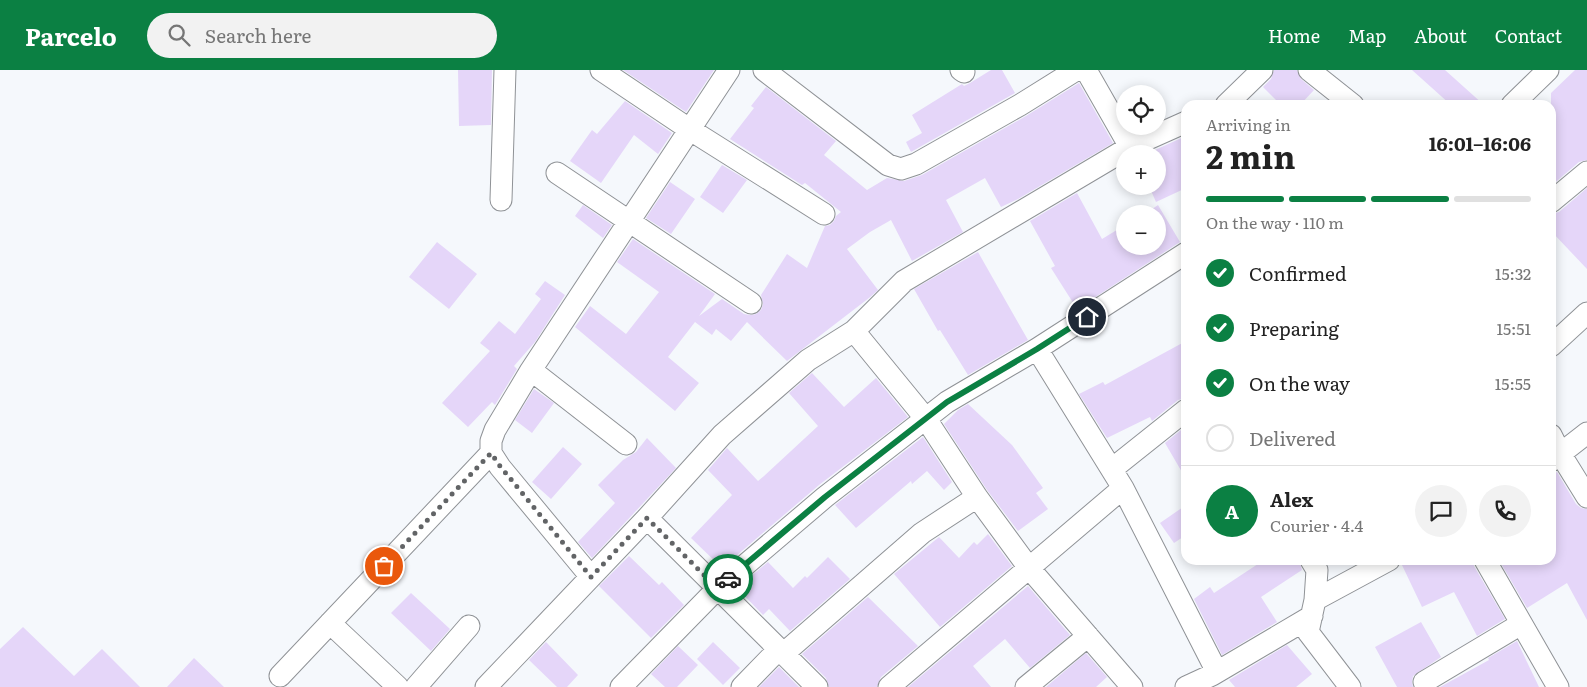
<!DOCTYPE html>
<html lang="en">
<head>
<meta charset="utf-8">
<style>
	:root { --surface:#fff; --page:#f2f2f2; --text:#222; --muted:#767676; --line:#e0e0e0; --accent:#0b8043 }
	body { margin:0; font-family:Literata,serif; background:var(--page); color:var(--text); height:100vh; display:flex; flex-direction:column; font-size:19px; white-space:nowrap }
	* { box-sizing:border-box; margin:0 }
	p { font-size:16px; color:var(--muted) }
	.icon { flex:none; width:28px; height:28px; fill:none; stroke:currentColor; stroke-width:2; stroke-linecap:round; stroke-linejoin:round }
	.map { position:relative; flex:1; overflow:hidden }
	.panel { position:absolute; left:1181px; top:30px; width:375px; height:465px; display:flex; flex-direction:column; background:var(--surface); border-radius:15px; box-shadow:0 2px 12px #0003 }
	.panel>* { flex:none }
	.controls { position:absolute; left:1116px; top:15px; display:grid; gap:10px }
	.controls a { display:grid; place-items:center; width:50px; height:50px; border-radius:50%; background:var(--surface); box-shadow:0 2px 12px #0003; font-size:25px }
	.pin { position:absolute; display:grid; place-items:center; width:42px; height:42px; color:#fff; margin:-21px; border:2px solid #fff; border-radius:50%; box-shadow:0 1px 5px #0007 }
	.courier { position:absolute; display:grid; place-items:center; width:50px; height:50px; margin:-25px; border:4px solid #0b8043; border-radius:50%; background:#fff; color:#222; box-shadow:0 1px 6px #0007 }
	.summary em { font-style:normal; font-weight:700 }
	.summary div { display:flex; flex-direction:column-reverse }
	.summary { display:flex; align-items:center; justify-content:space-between; height:85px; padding:0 25px }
	h1 { font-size:32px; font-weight:700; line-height:38px }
	.bar { display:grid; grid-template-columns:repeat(4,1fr); gap:8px 5px; align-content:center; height:60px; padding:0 25px }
	.bar i { height:6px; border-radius:4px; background:var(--line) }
	.bar .current { background:var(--accent) }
	.bar p { grid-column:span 4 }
	.line { display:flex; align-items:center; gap:12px; padding:0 25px; border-top:1px solid var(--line) }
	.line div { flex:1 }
	.round { display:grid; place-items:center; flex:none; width:52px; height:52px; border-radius:26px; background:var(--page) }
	ol { padding:0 25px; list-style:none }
	li { display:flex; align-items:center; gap:15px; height:55px }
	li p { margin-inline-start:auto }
	li .icon { padding:5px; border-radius:50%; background:var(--accent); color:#fff; stroke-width:4 }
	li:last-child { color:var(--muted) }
	li i { width:28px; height:28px; border:2px solid var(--line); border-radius:50% }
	header { display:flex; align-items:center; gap:30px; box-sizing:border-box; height:70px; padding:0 25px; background:var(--accent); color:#fff }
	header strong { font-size:24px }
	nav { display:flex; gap:28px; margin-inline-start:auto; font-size:18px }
	.search { width:350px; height:45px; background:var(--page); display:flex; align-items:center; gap:12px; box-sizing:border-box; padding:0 18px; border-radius:28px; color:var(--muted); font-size:19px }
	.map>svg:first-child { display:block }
	.building { fill:#e5d6f9 }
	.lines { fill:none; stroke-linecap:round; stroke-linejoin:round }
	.street-casing { stroke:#8f9296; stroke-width:23 }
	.street { stroke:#fff; stroke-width:21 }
	.done { stroke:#626466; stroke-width:5; stroke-dasharray:0 9 }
	.route { stroke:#0b8043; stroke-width:6 }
</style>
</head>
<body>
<header>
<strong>Parcelo</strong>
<div class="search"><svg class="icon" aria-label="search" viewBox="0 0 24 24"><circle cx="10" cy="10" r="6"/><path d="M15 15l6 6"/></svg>Search here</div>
<nav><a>Home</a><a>Map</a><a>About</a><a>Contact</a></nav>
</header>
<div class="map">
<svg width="1587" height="617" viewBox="0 0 1587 617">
	<rect width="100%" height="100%" fill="#f5f8fc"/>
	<path class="building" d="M458,0H492L491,55L459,56Z
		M623,0H714L686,42Z
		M991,0H1002L1015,23L911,82L906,72L922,63L912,45L962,14L964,16L970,13Z
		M1274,0H1297L1301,9L1314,20L1300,35H1281L1263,17L1271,9Z
		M1412,0H1445L1484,35H1451Z
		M1575,0H1587V90L1579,92L1551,116V23Z
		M1079,13L1113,73L1018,129L1001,137L985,108L946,130L963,162L912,191L891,150L870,162L847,179L878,220L869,228L787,291L747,252L731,271L716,259L712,265L695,252L668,287L699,313L675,341L575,257L590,236L626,264L659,222L617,192L633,169L715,224L699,246L722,229L744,244L750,245L756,244L761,240L763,234L761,225L787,184L807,198L825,156L830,155L834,151L836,146L841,142L805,113L802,115L730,69L754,38L751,36L766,17L836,71L824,85L867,120L887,108L904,111L922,105L1026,46Z
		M625,31L672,63L658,84L634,65L601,113L570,91L592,60L597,64Z
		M1186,66V118L1156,132L1149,116H1158V84H1146Z
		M722,95L747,110L723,143L700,127Z
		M670,112L695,129L671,164L646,148Z
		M1587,118V199L1551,161V144L1559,142Z
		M1077,123L1102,169L1125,155V176H1158V144H1145L1158,135L1180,172L1077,239L1051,198L1055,196L1030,151Z
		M583,135L612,155L603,168L575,146Z
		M437,172L477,204L449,239L409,207Z
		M978,182L1028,270L968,305L940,260L938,261L914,219Z
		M545,211L565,225L535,272L514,296L517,299L495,335L492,332L468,357L442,333L490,281L480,273L499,251L515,264L541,229L535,224Z
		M1186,271V328L1178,330L1152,351L1150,347L1107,368L1079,324L1103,312L1105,315Z
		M812,303L844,337L876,308L908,347L819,415L722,498L691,468L732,425L708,400L727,378L758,411L764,406L818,356L789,323Z
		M534,319L554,333L532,363L515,350Z
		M968,334L1012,375L1043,418L1036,423L1048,439L1018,461L987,420L944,354L958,340Z
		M1186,356V409L1165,373Z
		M923,367L952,412L944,420L927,401L912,414L911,411L856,458L835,435Z
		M647,368L676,398L592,488L578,472L615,433L598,415L623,390L636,382Z
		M563,377L582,394L551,429L532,412Z
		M1557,402L1576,434L1581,438L1587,439V550L1567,513L1527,538L1499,490H1551V405Z
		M1186,435V465L1174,473L1160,453Z
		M988,464L1012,496L940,557L894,504L939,467L959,488L974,472L977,475Z
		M629,486L659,515L662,512L684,535L651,568L599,516Z
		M828,487L850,509L790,561L769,539L763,545L737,518L768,492L793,518L805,506L807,508Z
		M1264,490H1299L1302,500L1261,527L1277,552L1222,585L1194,529L1210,517L1214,523Z
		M1401,490H1473L1474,496L1505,549L1477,566L1454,522L1422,537L1401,493Z
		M1028,516L1070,565L1030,598L1005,569L973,596L991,617H908Z
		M411,523L450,559L431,581L391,543Z
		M868,527L918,576L881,607L877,617H829L826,608L802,584Z
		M1421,552L1441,587L1413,606L1412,612L1413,617H1397L1375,577Z
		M23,557L74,606L102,579L140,617H0V579Z
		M1517,571L1539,617H1440L1489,590L1488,588Z
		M546,572L578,605L567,617H557L529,590Z
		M713,572L740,598L723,615L697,589Z
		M1287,575L1312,604L1296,617H1235L1229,610Z
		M678,576L698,595L677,617H665L651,604Z
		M1086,583L1107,607L1096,617H1046Z
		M194,588L224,617H167Z
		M779,597L799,617H759Z"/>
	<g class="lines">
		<g class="street-casing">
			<path id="street" d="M601,0L689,59L824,144
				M764,0L888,95L901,99L916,94L1020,35L1076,0
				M961,0L964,2
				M1086,0L1130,77
				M1309,0L1353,35
				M1226,35L1262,0
				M1512,35L1548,0
				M557,103L751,233
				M501,130L505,0
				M1551,132L1587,102
				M854,261L926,349L977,427L1029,498L1132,617
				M1551,276L1587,243
				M1037,279L1123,418L1217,602
				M531,300L626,374
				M1551,365L1561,385L1587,427
				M1551,391L1587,363
				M1112,399L1186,340
				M647,448L817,617
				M1311,490L1317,500L1315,530L1308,562L1350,617
				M1485,490L1558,617
				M591,507L500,397L491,383V371L495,360L531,300L729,0
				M1315,530L1389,490
				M330,553L398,617
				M783,584L922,463L977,427
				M280,606L491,383
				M1424,612L1521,554
				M416,617L469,556
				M486,617L647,448L722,365L808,290L854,261L904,211L1130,77L1186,52
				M621,617L717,519L825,427L947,332L1037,279L1186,183
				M742,617L778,580
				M889,617L1123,418
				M1026,617L1088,566
				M1186,617L1212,605L1312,546"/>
		</g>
		<use href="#street" class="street"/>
	</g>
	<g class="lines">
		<path class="done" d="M384,496L491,383L500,396L591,507L647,448L717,518L728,509"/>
		<path class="route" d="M728,509L825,427L947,332L1037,279L1087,247"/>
	</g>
</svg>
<div class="controls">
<a><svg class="icon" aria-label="locate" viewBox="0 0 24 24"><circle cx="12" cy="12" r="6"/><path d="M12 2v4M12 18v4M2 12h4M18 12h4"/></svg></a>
<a>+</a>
<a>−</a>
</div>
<div class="pin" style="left:384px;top:496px;background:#ea580c"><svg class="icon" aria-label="bag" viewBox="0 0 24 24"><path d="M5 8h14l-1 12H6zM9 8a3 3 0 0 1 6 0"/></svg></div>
<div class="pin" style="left:1087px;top:247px;background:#1f2937"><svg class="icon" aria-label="home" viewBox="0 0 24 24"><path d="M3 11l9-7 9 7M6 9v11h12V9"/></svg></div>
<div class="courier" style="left:728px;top:509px"><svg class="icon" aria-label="car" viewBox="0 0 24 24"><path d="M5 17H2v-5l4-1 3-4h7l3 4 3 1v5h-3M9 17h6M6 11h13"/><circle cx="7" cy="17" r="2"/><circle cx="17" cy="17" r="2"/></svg></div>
<section class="panel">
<div class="summary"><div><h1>2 min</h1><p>Arriving in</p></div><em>16:01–16:06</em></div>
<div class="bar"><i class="current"></i><i class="current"></i><i class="current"></i><i></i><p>On the way · 110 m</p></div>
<ol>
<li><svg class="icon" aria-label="check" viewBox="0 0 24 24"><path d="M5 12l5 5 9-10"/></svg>Confirmed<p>15:32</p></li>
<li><svg class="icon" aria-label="check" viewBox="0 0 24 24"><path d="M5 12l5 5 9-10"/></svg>Preparing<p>15:51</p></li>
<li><svg class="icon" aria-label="check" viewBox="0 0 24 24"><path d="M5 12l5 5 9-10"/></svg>On the way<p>15:55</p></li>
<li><i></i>Delivered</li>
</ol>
<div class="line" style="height:90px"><b class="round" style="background:var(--accent);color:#fff">A</b><div><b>Alex</b><p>Courier · 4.4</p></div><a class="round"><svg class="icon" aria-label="chat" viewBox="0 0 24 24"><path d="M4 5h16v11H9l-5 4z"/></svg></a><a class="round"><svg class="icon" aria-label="phone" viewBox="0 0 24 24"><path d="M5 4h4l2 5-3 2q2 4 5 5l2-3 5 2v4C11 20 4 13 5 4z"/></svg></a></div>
</section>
</div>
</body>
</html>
